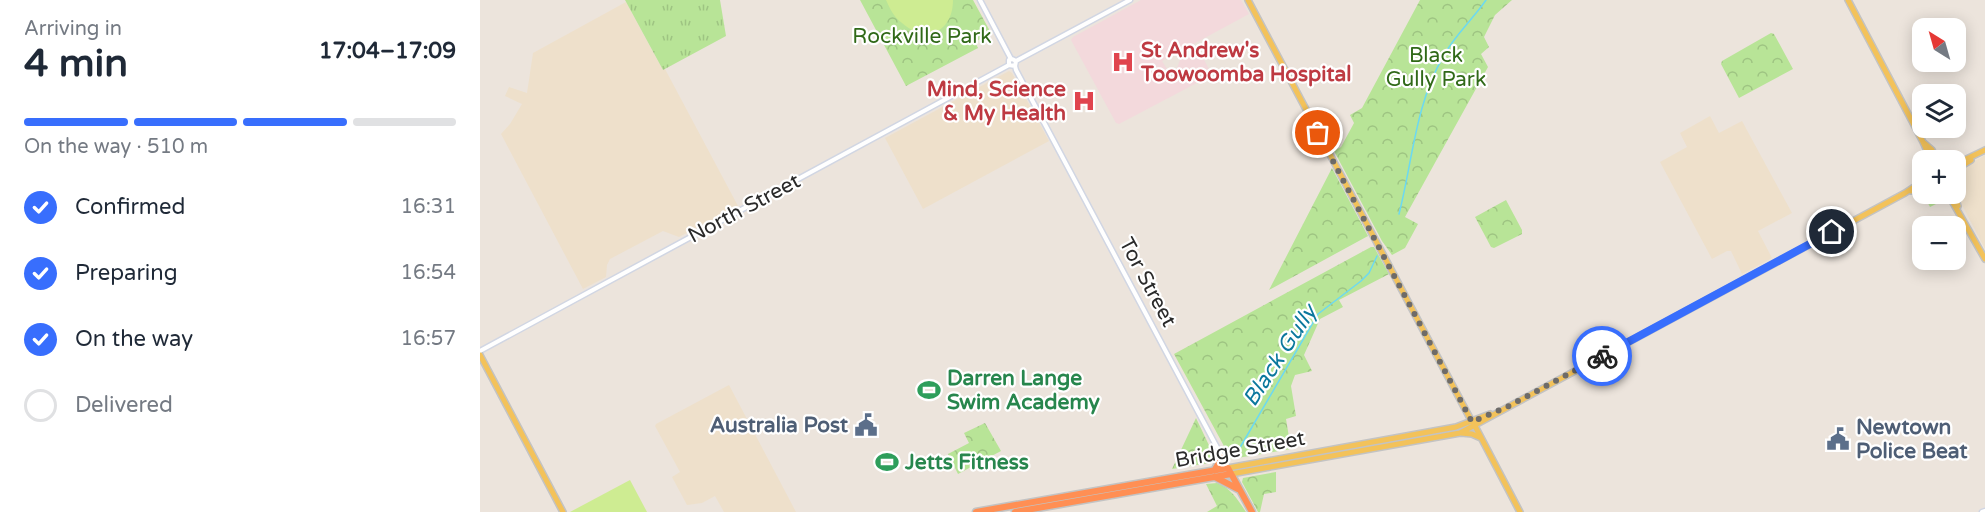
<!DOCTYPE html>
<html lang="en">
<head>
<meta charset="utf-8">
<style>
	:root { --surface:#fff; --page:#f2f2f3; --text:#1f2937; --muted:#747a83; --line:#e0e1e3; --accent:#386efd }
	body { margin:0; font-family:"Varela Round",sans-serif; background:var(--page); color:var(--text); height:100vh; display:flex; flex-direction:column; font-size:22px; white-space:nowrap }
	* { box-sizing:border-box; margin:0 }
	p { font-size:20px; color:var(--muted) }
	.icon { flex:none; width:33px; height:33px; fill:none; stroke:currentColor; stroke-width:2; stroke-linecap:round; stroke-linejoin:round }
	.map { position:relative; flex:1; overflow:hidden }
	.side { display:flex; flex-direction:column; background:var(--surface); width:480px }
	.side>* { flex:none }
	.needle { width:39px; rotate:323deg }
	.fabs { position:absolute; left:1432px; top:18px; display:grid; gap:12px }
	.fabs a { display:grid; place-items:center; width:54px; height:54px; border-radius:12px; background:var(--surface); box-shadow:0 3px 15px #0003; font-size:30px }
	.pin { position:absolute; display:grid; place-items:center; width:51px; height:51px; color:#fff; margin:-26px; border:3px solid #fff; border-radius:50%; box-shadow:0 2px 6px #0007 }
	.courier { position:absolute; display:grid; place-items:center; width:60px; height:60px; margin:-30px; border:4px solid #386efd; border-radius:50%; background:#fff; color:#222; box-shadow:0 2px 8px #0007 }
	.head em { font-style:normal; font-weight:700 }
	.head div { display:flex; flex-direction:column-reverse }
	.head { display:flex; align-items:center; justify-content:space-between; height:102px; padding:0 24px }
	h1 { font-size:39px; font-weight:700; line-height:45px }
	.bar { display:grid; grid-template-columns:repeat(4,1fr); gap:9px 6px; align-content:center; height:72px; padding:0 24px }
	.bar i { height:8px; border-radius:4px; background:var(--line) }
	.bar .on { background:var(--accent) }
	.bar p { grid-column:span 4 }
	ol { padding:0 24px; list-style:none }
	li { display:flex; align-items:center; gap:18px; height:66px }
	li p { margin-inline-start:auto }
	li .icon { padding:6px; border-radius:50%; background:var(--accent); color:#fff; stroke-width:4 }
	li:last-child { color:var(--muted) }
	li i { width:33px; height:33px; border:3px solid var(--line); border-radius:50% }
	main { display:flex; flex:1; min-height:0 }
	.map>svg:first-child { display:block }
	.education { fill:#eee0cb }
	.medical { fill:#f3d9dc }
	.grass { fill:url(#grass-tufts) }
	.park { fill:url(#park-crowns) }
	.pitch { fill:#ceec92 }
	.lines { fill:none; stroke-linecap:round; stroke-linejoin:round }
	.stream { stroke:#6cd9f1; stroke-width:1.5 }
	.minor-casing { stroke:#d1d6e3; stroke-width:7 }
	.major-casing { stroke:#c3c3c3; stroke-width:8 }
	.highway-casing { stroke:#c3c3c3; stroke-width:9 }
	.minor { stroke:#fff; stroke-width:4 }
	.major { stroke:#f3c25a; stroke-width:5 }
	.highway { stroke:#ff8f54; stroke-width:6 }
	.done { stroke:#6e6b68; stroke-width:6; stroke-dasharray:0 10.8 }
	.route { stroke:#386efd; stroke-width:8 }
	.labels { text-anchor:middle; stroke-width:4.5; stroke-linejoin:round; paint-order:stroke }
	.park-label { font-size:21px; fill:#306918; stroke:#fff }
	.health-label { font-size:21px; font-weight:bold; fill:#be3a42; stroke:#fff; text-anchor:start }
	.street-label { font-size:21px; fill:#2a2a2a; stroke:#fff }
	.leisure-label { font-size:21px; font-weight:bold; fill:#27864d; stroke:#fff; text-anchor:start }
	.service-label { font-size:21px; font-weight:bold; fill:#4e5e75; stroke:#fff; text-anchor:end }
	.water-label { font-size:22px; font-style:italic; fill:#0b789d; stroke:#fff }
</style>
</head>
<body>
<main>
<section class="side">
<div class="head"><div><h1>4 min</h1><p>Arriving in</p></div><em>17:04–17:09</em></div>
<div class="bar"><i class="on"></i><i class="on"></i><i class="on"></i><i></i><p>On the way · 510 m</p></div>
<ol>
<li><svg class="icon" aria-label="check" viewBox="0 0 24 24"><path d="M5 12l5 5 9-10"/></svg>Confirmed<p>16:31</p></li>
<li><svg class="icon" aria-label="check" viewBox="0 0 24 24"><path d="M5 12l5 5 9-10"/></svg>Preparing<p>16:54</p></li>
<li><svg class="icon" aria-label="check" viewBox="0 0 24 24"><path d="M5 12l5 5 9-10"/></svg>On the way<p>16:57</p></li>
<li><i></i>Delivered</li>
</ol>
</section>
<div class="map">
<svg width="1505" height="512" viewBox="0 0 1505 512">
	<defs>
		<pattern id="grass-tufts" width="24" height="20" patternUnits="userSpaceOnUse" patternTransform="scale(1.5)"><rect width="24" height="20" fill="#b8e497"/><path d="M3 7l-1-3M5 7V3M7 7l1-3M15 17l-1-3M17 17v-4M19 17l1-3" fill="none" stroke="#9ec482"/></pattern>
		<pattern id="park-crowns" width="20" height="18" patternUnits="userSpaceOnUse" patternTransform="scale(1.5)"><rect width="20" height="18" fill="#b8e497"/><path d="M2 6a3 3 0 1 1 6 0M12 15a3 3 0 1 1 6 0" fill="none" stroke="#9ec482"/></pattern>
	</defs>
	<rect width="100%" height="100%" fill="#ece4dc"/>
	<path class="education" d="M146,2L183,70L185,69L258,206L199,237L183,231L130,259L127,265L126,277L103,289L21,134L30,124L42,104L25,96L29,87L47,93L53,53Z
		M529,71L532,73L569,141L443,209L405,138Z
		M1230,116L1239,133L1262,121L1312,213L1278,231L1292,258L1262,274L1251,251H1247L1232,259L1180,162L1207,147L1200,133Z
		M1505,155V249L1481,203L1476,190V173Z
		M249,385L316,512H244L235,496L222,503L207,505L192,477L200,472L175,426L176,424Z"/>
	<path class="medical" d="M661,0H761L769,14L682,61L687,69L693,70L697,68L700,60L719,50L732,75L639,124L636,123L591,40L593,37Z"/>
	<path class="grass" d="M145,0H240L246,36L183,70Z
		M1443,189V194H1464L1468,198L1450,207L1441,190Z"/>
	<path class="park" d="M380,0H493L511,33L495,42L498,48L426,86Z
		M940,0H1032L1015,15L1004,37L1009,47L1001,54L1008,67L925,217L938,224L925,248L912,255L902,241L854,151L861,147L874,123L870,115L882,108Z
		M1291,33L1294,34L1313,69L1259,98L1241,64L1242,61Z
		M852,168L888,236L789,290Z
		M1026,200L1042,230V234L1014,248L1011,247L995,217Z
		M891,247H894L909,274L859,300L863,307L840,319L824,355L832,371L815,375L811,386L816,416L806,419L811,449L751,459L694,354Z
		M716,418L736,460L735,462L692,469Z
		M505,423L521,451L478,474L468,454L489,443L484,433Z
		M796,472V492L784,494L780,512H778L762,482L763,478Z
		M737,483C751,488 758,500 766,512H727L737,506L726,484Z"/>
	<path class="pitch" d="M406,0H473C473,32 446,44 422,23C414,17 410,9 406,0Z
		M150,480L167,512H90Z"/>
	<g class="lines">
		<path class="stream" d="M919,214C933,159 935,105 964,55C975,35 993,19 1006,0
			M758,451L838,314L881,281L889,273L897,256"/>
		<g class="minor-casing">
			<path id="minor" d="M500,0L531,59
				M536,61L650,0
				M535,66L529,65V60L532,59L536,61L535,66L536,70L748,468
				M0,351L529,65
				M1502,512L1505,511"/>
		</g>
		<g class="major-casing">
			<path id="major" d="M768,0L992,422
				M1368,0L1443,142L1451,160
				M1444,143L1452,150L1457,160
				M1476,164L1505,150
				M1476,169L1491,160
				M1431,191L1443,187
				M1468,194L1505,259
				M1474,194L1478,206
				M0,355L83,512
				M995,426L1040,512
				M981,433L992,434L1001,438
				M748,468L976,427L1010,414
				M751,474L980,433L1425,193L1443,181"/>
		</g>
		<g class="highway-casing">
			<path id="highway" d="M735,469L742,458
				M735,477L758,489
				M496,512L748,468L772,512
				M535,512L751,474"/>
		</g>
		<use href="#minor" class="minor"/>
		<use href="#major" class="major"/>
		<use href="#highway" class="highway"/>
	</g>
	<g class="lines">
		<path class="done" d="M838,133L992,422L1027,407L1122,356"/>
		<path class="route" d="M1122,356L1352,232"/>
	</g>
	<defs>
		<g id="hospital-bare" transform="scale(1.8)"><path d="M-5-5h3v3.5h4V-5h3V5h-3V1.5h-4V5h-3Z" fill="#e0444e" stroke="#fff" stroke-width="2.5" paint-order="stroke"/></g>
		<g id="stadium-bare" transform="scale(1.8)"><path d="M0-5a6.5 5 0 1 0 0 10a6.5 5 0 1 0 0-10ZM-3.5-1.8h7v3.6h-7Z" fill="#2e9e5b" stroke="#fff" stroke-width="2.5" paint-order="stroke"/></g>
		<g id="civic-bare" transform="scale(1.8)"><path d="M-.6-6.5H3V-4.5H.6V-3L4-1V1h2V6H-6V1h2V-1L-.6-3ZM-1.2 2.5V6h2.4V2.5Z" fill="#5c6f8a" stroke="#fff" stroke-width="2.5" paint-order="stroke"/></g>
	</defs>
	<g fill-rule="evenodd">
		<use href="#hospital-bare" x="643" y="62"/>
		<use href="#hospital-bare" x="604" y="101"/>
		<use href="#stadium-bare" x="449" y="390"/>
		<use href="#civic-bare" x="386" y="425"/>
		<use href="#civic-bare" x="1358" y="439"/>
		<use href="#stadium-bare" x="407" y="462"/>
	</g>
	<g class="labels">
		<g class="park-label">
			<text x="442" y="43">Rockville Park</text>
			<text x="956" y="62">Black<tspan x="956" dy="24">Gully Park</tspan></text>
		</g>
		<g class="health-label">
			<text x="661" y="57">St Andrew's<tspan x="661" dy="24">Toowoomba Hospital</tspan></text>
			<text x="586" y="96" text-anchor="end">Mind, Science<tspan x="586" dy="24">&amp; My Health</tspan></text>
		</g>
		<g class="street-label">
			<text transform="translate(264 208) rotate(-28)" y="7">North Street</text>
			<text transform="translate(668 282) rotate(62)" y="7">Tor Street</text>
			<text transform="translate(760 449) rotate(-10)" y="7">Bridge Street</text>
		</g>
		<g class="leisure-label">
			<text x="467" y="385">Darren Lange<tspan x="467" dy="24">Swim Academy</tspan></text>
			<text x="425" y="469">Jetts Fitness</text>
		</g>
		<g class="service-label">
			<text x="368" y="432">Australia Post</text>
			<text x="1376" y="434" text-anchor="start">Newtown<tspan x="1376" dy="24">Police Beat</tspan></text>
		</g>
		<g class="water-label">
			<text transform="translate(799 355) rotate(-57)" y="8">Black Gully</text>
		</g>
	</g>
</svg>
<div class="fabs">
<a><svg class="needle" viewBox="-14 -14 28 28"><path d="M0-13l5 13h-10z" fill="#e53935"/><path d="M0 13l5-13h-10z" fill="#747a83"/></svg></a>
<a><svg class="icon" aria-label="layers" viewBox="0 0 24 24"><path d="M12 4l9 5-9 5-9-5zM3 14l9 5 9-5"/></svg></a>
<a>+</a>
<a>−</a>
</div>
<div class="pin" style="left:838px;top:133px;background:#ea580c"><svg class="icon" aria-label="bag" viewBox="0 0 24 24"><path d="M5 8h14l-1 12H6zM9 8a3 3 0 0 1 6 0"/></svg></div>
<div class="pin" style="left:1352px;top:232px;background:#1f2937"><svg class="icon" aria-label="home" viewBox="0 0 24 24"><path d="M3 11l9-7 9 7M6 9v11h12V9"/></svg></div>
<div class="courier" style="left:1122px;top:356px"><svg class="icon" aria-label="bike" viewBox="0 0 24 24"><circle cx="6" cy="16" r="4"/><circle cx="18" cy="16" r="4"/><path d="M6 16l4-8h5l3 8M10 8l3 8H6M13 5h3"/></svg></div>
</div>
</main>
</body>
</html>
